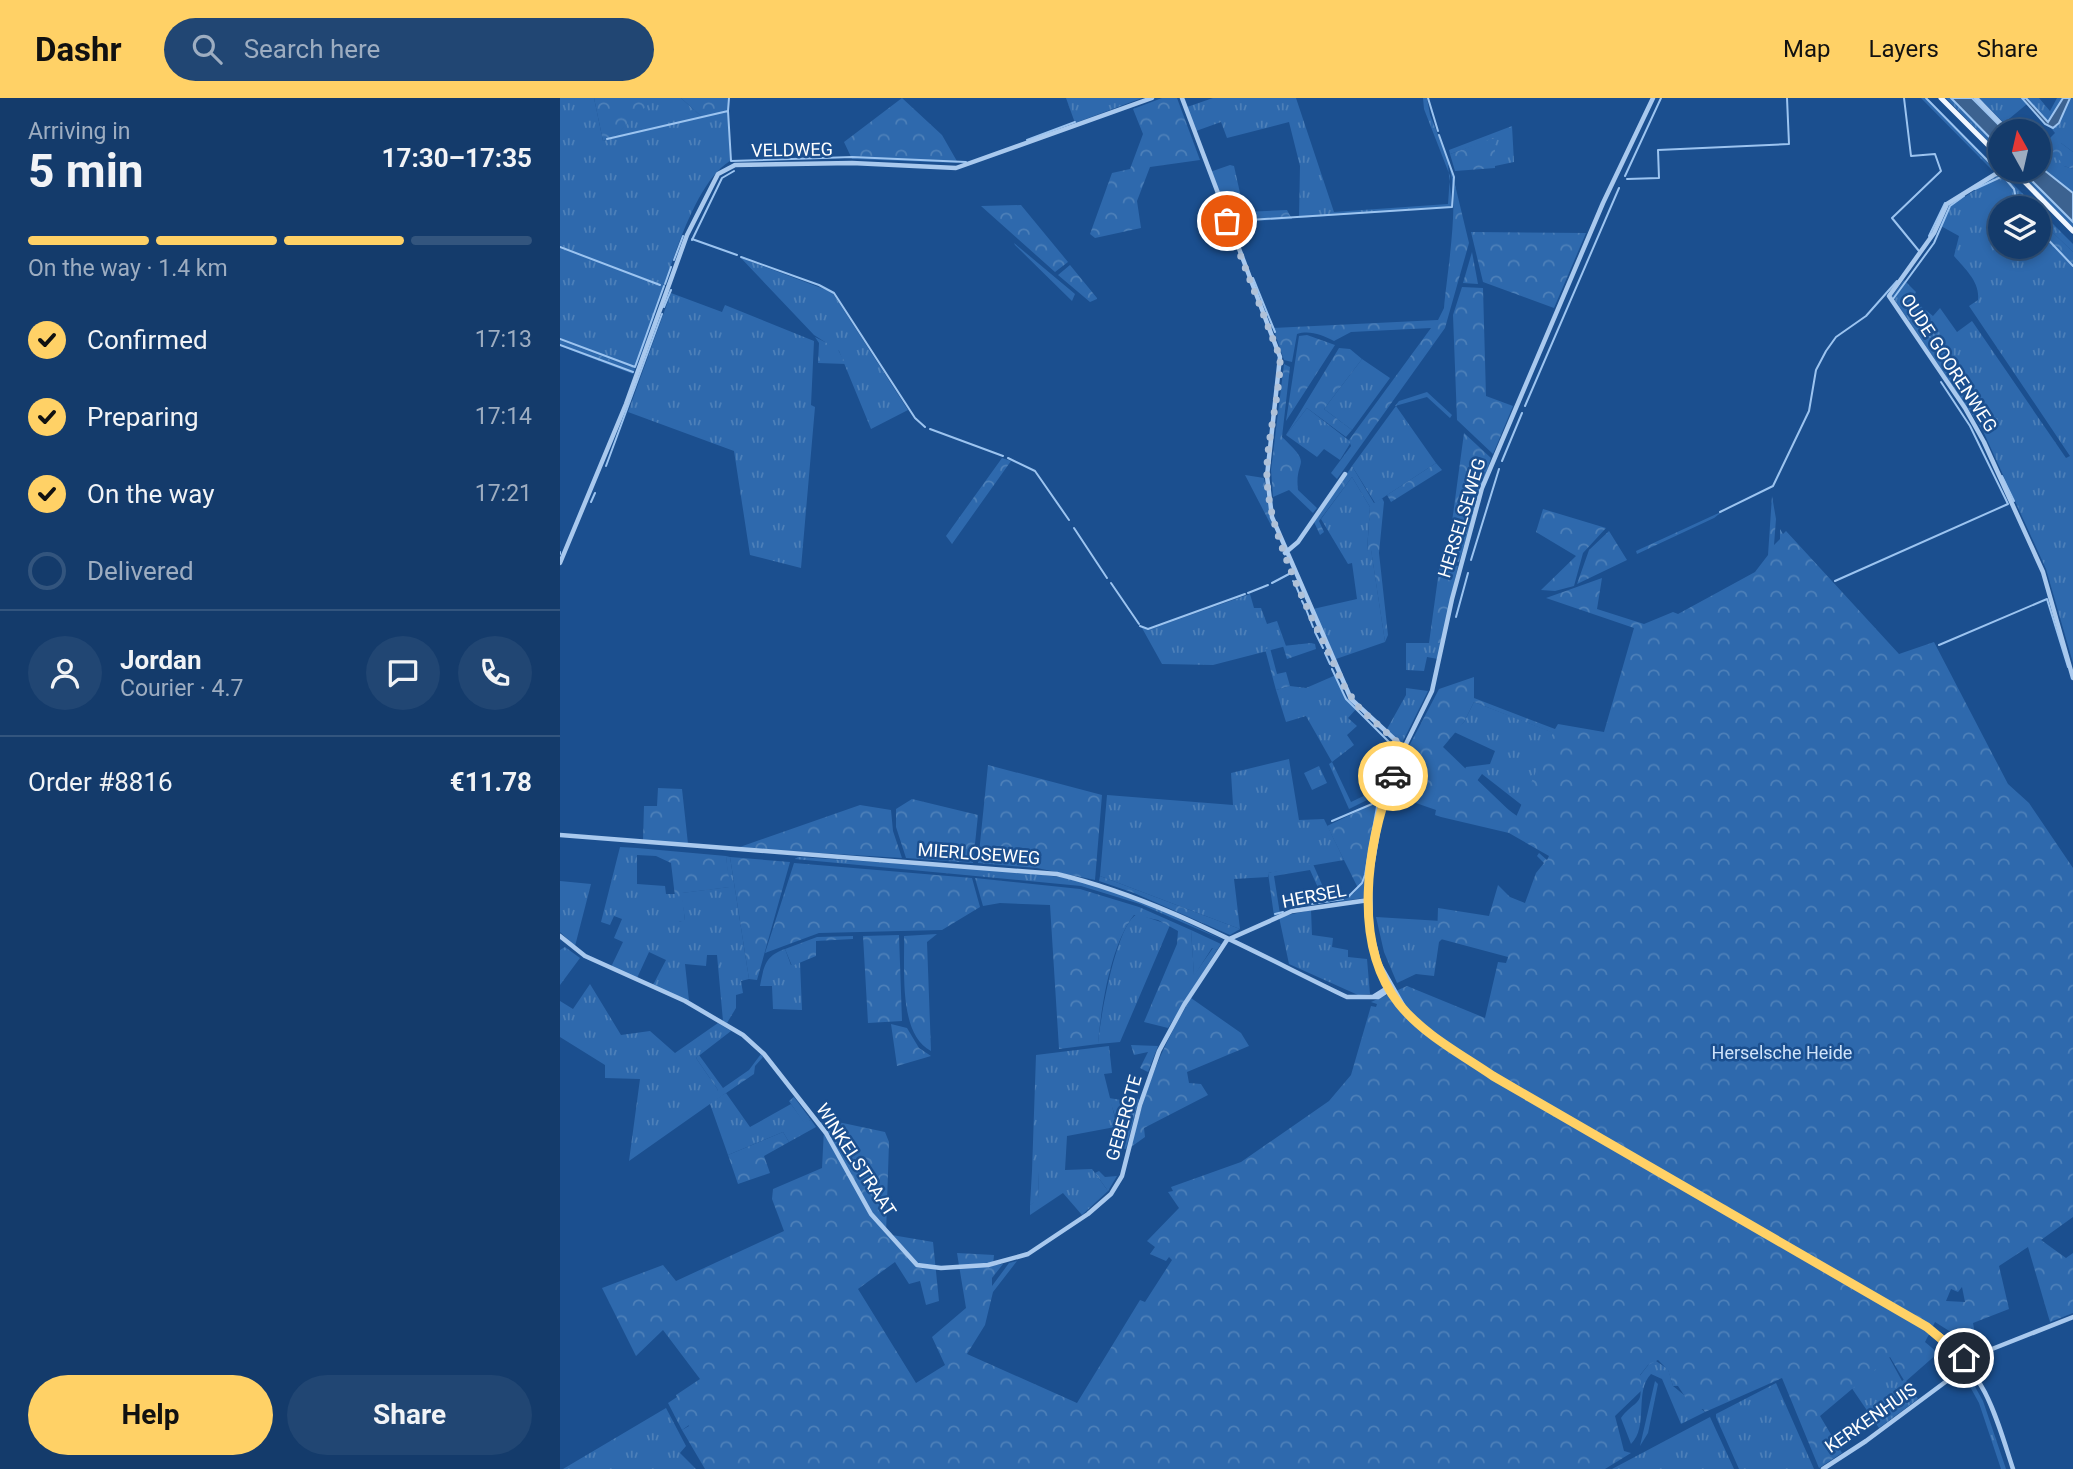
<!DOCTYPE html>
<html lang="en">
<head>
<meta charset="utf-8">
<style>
	:root { --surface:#143b6b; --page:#214673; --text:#f1f3f6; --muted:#9dadc1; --line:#33557e; --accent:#ffd166 }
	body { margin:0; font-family:Roboto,sans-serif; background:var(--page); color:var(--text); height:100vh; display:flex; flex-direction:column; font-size:26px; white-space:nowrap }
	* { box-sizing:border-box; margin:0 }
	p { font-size:23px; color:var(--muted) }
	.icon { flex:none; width:38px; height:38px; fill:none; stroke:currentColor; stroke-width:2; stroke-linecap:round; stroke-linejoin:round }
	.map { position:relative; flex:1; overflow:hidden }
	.side { display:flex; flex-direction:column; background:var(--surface); width:560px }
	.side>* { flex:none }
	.needle { width:46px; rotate:352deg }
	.fabs { position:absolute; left:1428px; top:21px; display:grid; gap:14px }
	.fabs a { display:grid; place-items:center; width:63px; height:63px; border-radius:50%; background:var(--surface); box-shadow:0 4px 10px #0003,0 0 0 2px var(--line); font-size:35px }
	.pin { position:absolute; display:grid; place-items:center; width:60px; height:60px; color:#fff; margin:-30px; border:4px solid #fff; border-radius:50%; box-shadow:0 2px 7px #0007 }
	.courier { position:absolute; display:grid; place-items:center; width:70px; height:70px; margin:-35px; border:5px solid #ffd166; border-radius:50%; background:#fff; color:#222; box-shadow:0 2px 9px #0007 }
	.overview em { font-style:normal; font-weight:700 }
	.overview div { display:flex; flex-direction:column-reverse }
	.overview { display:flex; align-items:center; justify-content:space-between; height:119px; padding:0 28px }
	h1 { font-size:46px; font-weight:700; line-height:52px }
	.bar { display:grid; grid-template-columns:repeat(4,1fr); gap:10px 7px; align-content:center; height:84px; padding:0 28px }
	.bar i { height:9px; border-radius:5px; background:var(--line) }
	.bar .current { background:var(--accent) }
	.bar p { grid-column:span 4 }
	.line { display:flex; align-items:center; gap:18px; padding:0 28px; border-top:2px solid var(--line) }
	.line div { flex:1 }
	.round { display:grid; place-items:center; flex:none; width:74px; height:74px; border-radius:37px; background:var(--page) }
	ol { padding:0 28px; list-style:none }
	li { display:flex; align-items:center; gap:21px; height:77px }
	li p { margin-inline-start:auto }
	li .icon { padding:7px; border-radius:50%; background:var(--accent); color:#111; stroke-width:4 }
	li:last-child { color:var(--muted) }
	li i { width:38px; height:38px; border:4px solid var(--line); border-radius:50% }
	.cta { display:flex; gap:14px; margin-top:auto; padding:14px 28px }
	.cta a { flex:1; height:80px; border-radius:42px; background:var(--accent); color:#111; font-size:28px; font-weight:700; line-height:80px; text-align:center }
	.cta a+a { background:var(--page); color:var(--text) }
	header { display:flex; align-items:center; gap:42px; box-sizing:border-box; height:98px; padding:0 35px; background:var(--accent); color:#111 }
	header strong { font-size:33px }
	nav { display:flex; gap:38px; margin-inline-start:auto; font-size:24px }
	.search { width:490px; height:63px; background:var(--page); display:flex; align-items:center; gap:18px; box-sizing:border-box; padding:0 24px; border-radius:38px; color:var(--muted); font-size:26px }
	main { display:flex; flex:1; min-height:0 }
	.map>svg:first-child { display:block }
	.grass { fill:url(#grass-tufts); fill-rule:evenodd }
	.forest { fill:url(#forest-crowns); fill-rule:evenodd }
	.water { fill:#3c6290; stroke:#9cc4f0; stroke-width:2 }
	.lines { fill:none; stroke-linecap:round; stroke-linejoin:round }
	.stream { stroke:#9cc4f0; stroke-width:2 }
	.minor { stroke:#a9c9ee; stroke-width:4.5 }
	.major { stroke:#f0f6ff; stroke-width:5 }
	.done { stroke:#afc1d8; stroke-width:7; stroke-dasharray:0 12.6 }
	.route { stroke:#ffd166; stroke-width:9 }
	.labels { text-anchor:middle; stroke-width:5; stroke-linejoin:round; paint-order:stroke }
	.street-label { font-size:18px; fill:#fff; stroke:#1b4f8f }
	.park-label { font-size:18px; fill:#cfe3fa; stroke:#1b4f8f }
</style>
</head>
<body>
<header>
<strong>Dashr</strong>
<div class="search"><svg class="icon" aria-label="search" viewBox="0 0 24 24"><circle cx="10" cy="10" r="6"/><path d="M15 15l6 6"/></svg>Search here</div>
<nav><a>Map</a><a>Layers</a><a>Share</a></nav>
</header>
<main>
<section class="side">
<div class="overview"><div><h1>5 min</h1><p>Arriving in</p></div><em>17:30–17:35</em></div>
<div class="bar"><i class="current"></i><i class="current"></i><i class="current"></i><i></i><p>On the way · 1.4 km</p></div>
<ol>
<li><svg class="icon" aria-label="check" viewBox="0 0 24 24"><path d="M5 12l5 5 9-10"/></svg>Confirmed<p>17:13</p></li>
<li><svg class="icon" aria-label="check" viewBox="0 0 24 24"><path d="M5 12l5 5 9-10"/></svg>Preparing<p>17:14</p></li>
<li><svg class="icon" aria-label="check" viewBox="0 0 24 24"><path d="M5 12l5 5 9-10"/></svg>On the way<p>17:21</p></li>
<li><i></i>Delivered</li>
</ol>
<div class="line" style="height:126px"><a class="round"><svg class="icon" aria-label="person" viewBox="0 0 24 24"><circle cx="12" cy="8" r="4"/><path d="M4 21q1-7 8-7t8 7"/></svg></a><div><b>Jordan</b><p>Courier · 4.7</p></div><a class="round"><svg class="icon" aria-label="chat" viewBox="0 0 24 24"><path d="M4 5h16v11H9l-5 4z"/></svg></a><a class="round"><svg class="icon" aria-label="phone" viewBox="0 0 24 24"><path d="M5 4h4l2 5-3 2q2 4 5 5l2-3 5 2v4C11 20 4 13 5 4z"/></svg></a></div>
<div class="line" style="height:91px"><div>Order #8816</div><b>€11.78</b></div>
<div class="cta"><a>Help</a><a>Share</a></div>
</section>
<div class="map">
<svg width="1513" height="1371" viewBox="0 0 1513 1371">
	<defs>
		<pattern id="grass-tufts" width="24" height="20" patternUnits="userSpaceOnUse" patternTransform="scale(1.75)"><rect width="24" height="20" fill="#2e69ad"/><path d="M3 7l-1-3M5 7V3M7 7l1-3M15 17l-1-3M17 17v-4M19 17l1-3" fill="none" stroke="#4d80b9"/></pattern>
		<pattern id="forest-crowns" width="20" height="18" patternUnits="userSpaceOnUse" patternTransform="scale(1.75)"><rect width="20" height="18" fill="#2e69ad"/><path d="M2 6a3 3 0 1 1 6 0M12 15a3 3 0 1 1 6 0" fill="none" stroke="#4d80b9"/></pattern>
	</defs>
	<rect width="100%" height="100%" fill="#1b4f8f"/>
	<path class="grass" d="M0,0H34L43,43L53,40L92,0H121L142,19L168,13L170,63C123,92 99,220 75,271L0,242Z
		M506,0H582L515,25Z
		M653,0H736L774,114L888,106L890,78L864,11L863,0H867L870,17L890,66L888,67L892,109L739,120L740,68L729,24L667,40L661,24L636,33L627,9Z
		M1361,0H1366L1436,69L1432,72Z
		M1386,0H1391L1440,50V56Z
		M1419,0H1462L1467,6L1444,25Z
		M1466,0H1479L1490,13L1497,0H1503L1489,24Z
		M1510,0H1513V54L1501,45L1504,68L1513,71V95L1479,68V51L1495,35L1491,30L1499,25Z
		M952,28L954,64L935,68L934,41L890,56L889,52Z
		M670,67L674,68L682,104L668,119L650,74Z
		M1456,72H1461L1513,124V130Z
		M1438,77H1444L1477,110H1468V107L1455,98L1457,110H1440V149H1479V112L1513,146V154L1487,129L1485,140L1513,169V565L1486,471L1423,333L1332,198L1344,182L1356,194L1352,201L1373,218L1380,210L1397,234L1412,223L1506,360L1510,358L1409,208L1418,202C1420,184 1406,172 1394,158L1399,138L1379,127L1391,108Z
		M454,145L515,196L512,203L455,147Z
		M181,160L272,194L348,312L311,331L279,253L254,237Z
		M111,195L162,214L165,207L254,243L251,307L255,309L241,470L190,457L174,353L68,314Z
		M802,261L830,280L792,332L764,311Z
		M836,308L876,365L815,405L792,368Z
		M747,310L791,344L780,362L764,351L757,359L726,337Z
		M792,379L810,409L807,453L811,451L825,544L776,561L753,511L797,501L792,465L788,466L761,421Z
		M690,496L694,510H701L707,526L717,523L726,548L653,567L602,566L582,530L588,532Z
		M846,545H881L878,561L867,559L864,573L846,572Z
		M776,577L785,597L797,610L788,620L797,628L787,637L794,647L772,664L746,618L726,624L716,592L730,588L746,590Z
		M846,590L868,593L842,645L827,631L846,597Z
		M914,604L997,636L965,734L899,684L906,669L930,666L935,653L894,634L904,624ZM922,676L963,708L957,718L914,687Z
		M729,661L739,722L764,721L784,762L708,775V779L674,781L680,831L540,778L547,697L673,707L671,675Z
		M759,668L767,685L752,692L744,675Z
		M60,749L77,750V786L105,788L106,796H116L119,824L125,822L121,795L169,789L166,758L170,759L189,881L181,883L183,895L176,897V910L167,925L163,923L157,857H147L146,868L125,866L129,903L93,887L106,862L89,854L77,880L51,869L63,844L54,840L62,821L54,818L50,827L41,824Z
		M238,759L442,772L508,780L574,799L663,842L580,806L521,788L235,761Z
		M805,781L804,800L776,804L794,795Z
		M0,783L31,786L15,848L0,834Z
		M751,812L752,837L773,840L772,849L788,852V859L807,861L810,896L798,897L729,866L719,819Z
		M577,816L610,827L560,944L538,946C540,921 556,827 577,816Z
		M816,819L881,823L884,839L879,844L874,878L856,876L837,885L824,854Z
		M631,832L661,846L657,852L652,850L634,878Z
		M5,849L20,860L0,887V852Z
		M225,851L231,867L240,864L242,912L213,911L212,888H200C204,868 205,858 225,851Z
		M30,886L61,937L90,933L115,955L158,925L171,933L136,960L158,992L150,1005L166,995L190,1029L231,1006L244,1024L251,1022L256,1029L229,1044L223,1034L168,1057L150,1006L69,1063L80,981L45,980V967L0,939V903L13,911Z
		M549,948L552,975L544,976L556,1024L559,1027L574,1020L566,1051L551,1048L555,1029L507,1038L505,1072L532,1071L548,1093L522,1117L503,1095L470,1117V1107L478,1101L479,1073H472L476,957Z
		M1329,1259L1342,1283L1345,1281L1358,1301L1319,1330L1291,1289Z
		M1093,1261L1108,1271L1113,1288L1145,1314L1121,1326L1102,1281L1091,1276C1074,1293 1089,1329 1071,1346L1061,1320C1074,1302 1086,1308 1078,1280Z
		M1405,1271L1423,1303L1446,1371H1441L1419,1305L1402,1274Z
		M141,1283L132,1325L122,1332L108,1305Z
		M1095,1283L1098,1286L1088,1335L1080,1348Z
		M1216,1285L1254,1371H1179L1156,1319V1316Z
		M106,1310L126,1348L120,1355L136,1371H3Z
		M1150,1319L1174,1371H1052Z"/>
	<path class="forest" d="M34,0H92L93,2L53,40L43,43Z
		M121,0H169L168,13L142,19Z
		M342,0L382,37L398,65L292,61L284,44Z
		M602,0H617L640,62L590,69L577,103L581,130L535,140L530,136L552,75L570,71L583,36L573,11Z
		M931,41H935V70L895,73L890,56Z
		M1501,45L1513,54V71L1504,68L1493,54L1496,46Z
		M888,66H890L909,145L885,230L777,381L771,375L791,348L789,342L871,230L791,234L774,243C762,237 750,232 737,236L732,264L724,262L713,230L878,222L884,210C887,174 901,97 888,66Z
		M461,107L508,164L495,174L421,108Z
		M727,112L732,121L672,124L673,119L685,114Z
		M1487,129L1513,154V169L1484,140V131Z
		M911,134L1026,135L994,210L923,184Z
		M912,154L918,186L903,185Z
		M510,167L537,200V201L530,204L498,177Z
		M902,189L923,190L926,298L953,308L933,356L897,322L893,217Z
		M747,237L775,247L726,323L739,238Z
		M255,239L277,250L286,266L258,265L259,245Z
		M0,242L75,271L73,276L0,248Z
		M779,250L790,251L802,261L764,311L792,332L786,339L747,310L726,337Z
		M724,266L730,269L722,339C755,370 734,359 738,392L757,410L753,415L729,392L713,399L711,372Z
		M867,294L892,317L890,320L867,299L835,308L839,303Z
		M904,335L931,360L899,464L887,461Z
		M442,360L451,363L392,446L386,438Z
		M876,365L882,372L831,404L827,397Z
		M792,368L814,405L822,400L824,404L819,455L828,537L825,544L811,452L807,454L810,409L792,379L759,423L764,434L760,437L754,424Z
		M685,377L704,380L712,429Z
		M1212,398L1216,421L1214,447L1220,441V431L1223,436L1226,433L1339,556L1374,544L1448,686L1469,705L1513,770V1119L1481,1142L1506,1160L1513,1155V1215L1490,1224L1468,1149L1439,1168L1449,1211L1413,1225L1418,1252L1411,1255L1394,1236L1375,1224L1365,1244L1378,1255L1345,1284L1330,1259L1260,1318L1282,1355L1259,1370L1222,1280L1145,1314L1143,1311L1135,1314L1118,1288H1113L1108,1272L1098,1262L1088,1267L1080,1277L1082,1292L1055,1318L1064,1353L1071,1355L1045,1371H145L122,1332L129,1328L116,1297L140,1281L103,1232L76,1258L42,1190L103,1167L116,1183L224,1133L212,1101L213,1091L262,1070L264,1031L259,1024L264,1025V1021L325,1034L329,1044L326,1136L373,1144L379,1203L366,1207L360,1183L349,1186L335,1164L298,1191L356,1285L385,1267L372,1239L406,1210L397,1155L434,1157L433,1167L443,1166L432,1180V1188L449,1165L457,1163L433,1194L425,1227L407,1256L517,1305L580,1202L585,1204L612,1162L609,1159L606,1163L590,1156L595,1149L587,1143L619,1110L608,1094L613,1093L611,1089L681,1064L769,1003L791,977L811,908L816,909L817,906L811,904L847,888L925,920L938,864L946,865L948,859L877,840L878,810L929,818L938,787L950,799L965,805L976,775L984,765L977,758L979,755L987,762L989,758L949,735L881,719L875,717L876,712L833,697L851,660L846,654L879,591L914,579V600L995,631L998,626L1044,634L1074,530L986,500L1042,480L1037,511L1084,526L1113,514L1118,516L1195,474L1208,457ZM914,604L993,635L956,719L883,649L904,624ZM1402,1189L1405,1204L1386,1203L1391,1191L1398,1194Z
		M983,411L1046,430L1023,455L1014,488L995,493L981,492L1016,458L976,434Z
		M1163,413L1154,420L1077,456L1076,453Z
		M1049,433L1067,462L1017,486L1029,452Z
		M880,465L898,468L881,545H869Z
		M751,545L755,546L756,551L727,561L723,548Z
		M710,550L717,576L726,574L730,588L716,592L705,551Z
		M772,664L791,704L810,695L813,699L789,711L769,666Z
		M428,667L542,697L535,782L477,770L418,765Z
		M98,690L122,691L128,746L83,742L84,708H97Z
		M352,701L418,717L413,765L346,760L336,729V711Z
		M817,704L805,781L798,790L767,728Z
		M300,707L331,712L333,733L342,760L177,750Z
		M77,750L166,758L170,789L122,795L125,823L118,824L111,765L96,758L77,757Z
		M170,759L230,764L197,882L189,881Z
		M234,765L412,780L420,809L382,832L259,835L205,855Z
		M753,766L770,805H765L750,772L714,778L720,816L714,818L708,775Z
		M540,778L680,831L670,837L574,795L539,783Z
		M415,780L520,791L579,809L631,832L634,877L653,850L657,852L608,930L584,924L617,846L618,833L598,822L574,817C551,846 541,909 538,946L499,951L490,807L440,805L423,808Z
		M377,836L367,844L371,953C338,936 345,871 344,838Z
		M339,837L342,923L308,925L303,838Z
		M293,838V841L256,843V858L232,868L225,851L257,839Z
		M631,900L681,935L689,948L627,974L629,985L641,986L648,997L584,1030L585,1039L571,1049C586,989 599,954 631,900Z
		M331,926L347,930L359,950L371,958L337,968Z
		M571,947L598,948L588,974L580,970L588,954L574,957Z
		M201,956L203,959L195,968L194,976L150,1006L148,1001L158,992L136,960L139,957L163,990L189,972Z
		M234,999L251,1022L244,1025L229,1003Z
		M549,1000L561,1002L563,1013H573L574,1000L579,1001L574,1020L558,1027Z
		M223,1034L229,1044L204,1058L210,1075L178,1086L168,1057Z
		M472,1073H479L478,1102L470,1107Z
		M539,1073L545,1079L557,1078L548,1093L535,1075Z"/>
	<path class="water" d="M1391,0H1412L1445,33H1440V50Z
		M1462,0H1466L1488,24L1503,0H1510L1499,25L1493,30L1485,26Z
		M1479,68L1513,95V124L1461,72H1479Z"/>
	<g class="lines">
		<path class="stream" d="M868,0L878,33
			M1344,0L1351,58L1375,56L1381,73L1332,120L1359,153
			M1366,0L1431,66
			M168,13L171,63L292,59L406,64
			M47,41L168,13L169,0
			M467,42L515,24
			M1065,78L1101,0
			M1067,81L1099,80L1098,52L1229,46L1227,0
			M1415,91L1443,78L1454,91L1458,110
			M672,126L674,123L892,109L894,79L879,37
			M1479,132L1513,168
			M1369,138L1385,105
			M132,141L177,157
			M132,142L162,80L174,73
			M0,149L100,187
			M181,159L259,187L274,195L355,320L365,329
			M114,162L123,138
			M693,180L715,234
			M105,186L111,169
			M1333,201L1374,145L1390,108L1404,98
			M104,209L111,192
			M0,241L75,269L104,188
			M0,247L73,274
			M965,308L1059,90
			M370,331L443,358
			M448,360L475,373L509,422
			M942,363L962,315
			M46,368L102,216
			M1442,378L1454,403
			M31,404L35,395
			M1160,414L1213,388L1249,313L1256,272L1266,253L1276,239L1306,218L1337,183
			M514,430L547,480
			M0,454V456
			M911,462L939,371
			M733,483L735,486
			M1275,483L1448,406L1410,328L1381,284
			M551,485L579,526
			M712,485L729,476
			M736,488L741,500
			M688,495L708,487
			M742,503L744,507
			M746,511L753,529
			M896,519L908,475
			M580,528L588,531L685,496
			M755,534L763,550
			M1379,547L1487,501L1508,569
			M765,555L770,566
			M772,571L786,601L833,648L835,657L819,697
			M772,723L812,706
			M789,798L802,785L805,777L818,703L813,705L815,701
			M745,807L783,801
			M715,816L723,814"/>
		<path class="minor" d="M622,0L720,259L707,378L712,419L791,601L844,650
			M1416,0L1448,33
			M1442,72L1387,106L1374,135L1329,198L1405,310L1424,344L1483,474L1513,580
			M725,455L738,444L785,376
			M0,465L66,306L127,137L158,76L175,67L292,65L396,70L592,0
			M0,737L497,776C599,800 693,854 787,899H818L832,890
			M0,838L25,858L125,903L183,937L204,956L266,1035L311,1116L357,1167L381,1170L428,1167L468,1156L528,1116L551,1096L562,1078L580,1007L599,953L624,907L667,842L732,813L809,802
			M820,870C829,919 896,953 933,978L1381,1238C1426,1279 1435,1315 1453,1371
			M813,899L829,889
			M847,914L819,865L811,833L810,780L824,699L844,650L872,593L892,501L922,390L1043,105L1093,0
			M1263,1371L1306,1343L1427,1253L1513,1219"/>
		<path class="major" d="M1381,0L1440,59
			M1453,72L1513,133"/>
	</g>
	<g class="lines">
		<path class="done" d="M667,123L720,259C721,300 705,341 707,382C710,446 758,529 784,588L800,611L844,650L833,678"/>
		<path class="route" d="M833,678C807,745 791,846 839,906C864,937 901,956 933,978L1367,1229L1404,1260"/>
	</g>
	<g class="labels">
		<g class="street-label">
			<text transform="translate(232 52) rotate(-1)" y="6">VELDWEG</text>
			<text transform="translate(1389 265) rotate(57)" y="6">OUDE GOORENWEG</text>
			<text transform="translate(902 420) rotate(-73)" y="6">HERSELSEWEG</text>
			<text transform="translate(419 756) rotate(4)" y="6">MIERLOSEWEG</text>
			<text transform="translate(754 798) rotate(-11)" y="6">HERSEL</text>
			<text transform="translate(564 1020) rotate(-74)" y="6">GEBERGTE</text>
			<text transform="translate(296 1062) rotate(57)" y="6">WINKELSTRAAT</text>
			<text transform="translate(1311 1320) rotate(-35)" y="6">KERKENHUIS</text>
		</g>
		<g class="park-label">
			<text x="1222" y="961">Herselsche Heide</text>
		</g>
	</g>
</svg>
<div class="fabs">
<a><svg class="needle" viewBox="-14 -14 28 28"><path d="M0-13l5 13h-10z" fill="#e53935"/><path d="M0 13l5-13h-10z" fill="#9dadc1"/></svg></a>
<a><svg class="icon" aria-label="layers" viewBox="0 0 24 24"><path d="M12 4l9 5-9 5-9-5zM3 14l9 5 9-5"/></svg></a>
</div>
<div class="pin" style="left:667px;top:123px;background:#ea580c"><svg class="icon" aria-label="bag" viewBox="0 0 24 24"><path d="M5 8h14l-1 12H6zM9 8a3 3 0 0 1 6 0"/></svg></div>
<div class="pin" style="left:1404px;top:1260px;background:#1f2937"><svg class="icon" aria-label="home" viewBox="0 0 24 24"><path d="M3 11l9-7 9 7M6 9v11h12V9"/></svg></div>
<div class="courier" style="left:833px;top:678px"><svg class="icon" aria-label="car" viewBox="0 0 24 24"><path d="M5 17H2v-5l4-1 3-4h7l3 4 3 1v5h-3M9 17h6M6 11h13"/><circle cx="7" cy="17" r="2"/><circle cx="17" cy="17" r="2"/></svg></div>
</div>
</main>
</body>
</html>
